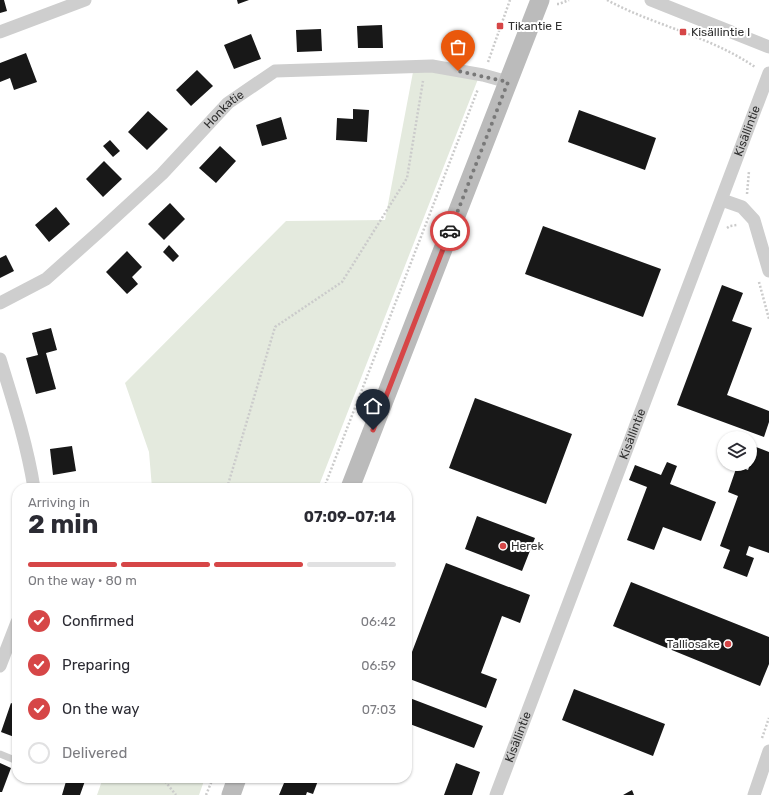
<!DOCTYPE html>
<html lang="en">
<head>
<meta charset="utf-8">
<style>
	:root { --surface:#fff; --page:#f2f2f3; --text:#2b2b33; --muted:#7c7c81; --line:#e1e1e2; --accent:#d64647 }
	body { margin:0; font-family:Rubik,sans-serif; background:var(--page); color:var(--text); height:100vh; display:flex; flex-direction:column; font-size:15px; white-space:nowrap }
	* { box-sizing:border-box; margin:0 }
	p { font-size:13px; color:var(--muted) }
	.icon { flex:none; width:22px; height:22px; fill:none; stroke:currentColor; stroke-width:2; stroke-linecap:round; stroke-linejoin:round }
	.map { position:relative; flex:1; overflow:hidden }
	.side { position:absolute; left:12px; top:483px; width:400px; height:300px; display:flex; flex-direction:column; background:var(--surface); border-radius:16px; box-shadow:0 1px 3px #0004 }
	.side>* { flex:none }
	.tools { position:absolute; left:717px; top:431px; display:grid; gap:8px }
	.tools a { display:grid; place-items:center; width:40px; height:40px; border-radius:50%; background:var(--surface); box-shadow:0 1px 3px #0004; font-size:20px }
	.pin { position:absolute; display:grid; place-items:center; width:34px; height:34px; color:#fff; margin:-41px -17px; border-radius:50% 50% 50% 0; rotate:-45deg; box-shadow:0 0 4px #0007 }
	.pin .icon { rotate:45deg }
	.courier { position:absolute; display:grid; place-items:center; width:40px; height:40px; margin:-20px; border:3px solid #d64647; border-radius:50%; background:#fff; color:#222; box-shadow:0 1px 5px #0007 }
	.overview em { font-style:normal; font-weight:700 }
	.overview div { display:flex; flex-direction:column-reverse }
	.overview { display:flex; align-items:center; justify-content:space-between; height:68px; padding:0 16px }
	h1 { font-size:26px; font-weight:700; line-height:30px }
	.bar { display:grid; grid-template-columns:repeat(4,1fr); gap:6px 4px; align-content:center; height:48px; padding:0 16px }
	.bar i { height:5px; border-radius:3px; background:var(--line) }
	.bar .active { background:var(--accent) }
	.bar p { grid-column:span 4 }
	ol { padding:0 16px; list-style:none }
	li { display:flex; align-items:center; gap:12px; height:44px }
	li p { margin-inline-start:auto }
	li .icon { padding:4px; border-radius:50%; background:var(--accent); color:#fff; stroke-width:4 }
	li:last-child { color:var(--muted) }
	li i { width:22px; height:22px; border:2px solid var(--line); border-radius:50% }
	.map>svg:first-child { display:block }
	.green { fill:#e4eade }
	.building { fill:#181818 }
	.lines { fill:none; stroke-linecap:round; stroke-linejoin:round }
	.path { stroke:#cbcbcb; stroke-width:2.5; stroke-dasharray:2 2; stroke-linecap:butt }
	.lane { stroke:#cecece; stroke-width:7 }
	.street { stroke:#cecece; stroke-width:13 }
	.secondary { stroke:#bbb; stroke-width:19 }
	.done { stroke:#797979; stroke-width:4; stroke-dasharray:0 7.2 }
	.route { stroke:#d64647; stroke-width:5 }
	.poi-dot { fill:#d64647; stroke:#fff; stroke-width:1.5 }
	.labels { text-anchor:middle; stroke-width:4; stroke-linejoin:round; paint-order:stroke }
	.poi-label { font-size:12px; fill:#313131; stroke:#fff; text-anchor:start }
	.street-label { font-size:12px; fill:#313131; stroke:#fff }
</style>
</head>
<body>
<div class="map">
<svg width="769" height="795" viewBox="0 0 769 795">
	<rect width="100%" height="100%" fill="#fff"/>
	<path class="green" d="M432,71L478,79L318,488H152L149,452L125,383L286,221L385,220L413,72Z
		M103,778H205L199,795H97Z"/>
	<path class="building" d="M0,0H4L7,11L0,13Z
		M237,0H249L238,4Z
		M382,25L383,48H358L357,26Z
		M321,29L322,51L297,52L296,30Z
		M251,34L261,59L234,69L224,45Z
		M26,53L37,82L14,90L10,78L0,82V63Z
		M197,70L213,86L191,106L176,90Z
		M353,109L369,110L367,142L336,140L337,118L353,119Z
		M579,110L656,138L645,170L568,142Z
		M148,111L168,129L147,150L128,132Z
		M281,117L287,139L262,146L256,125Z
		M110,140L120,151L113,157L103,146Z
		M220,146L236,161L216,183L199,168Z
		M104,161L122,179L103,197L86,179Z
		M170,203L185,219L164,240L148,224Z
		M56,207L70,224L49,242L35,225Z
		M543,226L661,269L643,317L525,274Z
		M169,245L179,256L173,262L163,252Z
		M127,251L142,267L132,277L138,284L127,294L106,272Z
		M6,255L14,271L0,278V258Z
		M722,285L743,293L732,321L752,328L727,395L769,411V422L764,437L677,405Z
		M51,328L57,350L46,353L56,389L36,394L26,358L38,355L32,333Z
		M475,398L572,434L546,504L449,468Z
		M72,446L76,471L53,475L50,449Z
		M756,447L769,452V553L749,546L746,555L754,558L747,577L723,568L730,550L720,546L738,496L728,492L737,466L748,470Z
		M667,462L677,466L670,484L716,502L701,541L663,527L654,550L627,540L647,487L629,480L635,465L661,475Z
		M477,516L535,538L522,571L465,549Z
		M446,563L530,595L520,623L502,616L481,673L497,679L486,708L407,678V665Z
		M631,582L769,637V664L760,686L613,626Z
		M574,689L665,724L653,756L562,720Z
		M407,697L483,726L474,748L407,723Z
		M11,703L17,706V738L1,732Z
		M0,763L11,768L2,792H0Z
		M456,763L480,772L472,795H444Z
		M67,778H76L85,781L80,795H62Z
		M283,778H319L313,794L307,792L306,795H279L284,783L281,782Z
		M632,790L634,795H623Z"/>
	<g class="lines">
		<path class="path" d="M607,0C655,26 710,36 755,67
			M557,4H559L569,0
			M488,62L510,0
			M747,194L749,171
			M727,228L730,226L737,225
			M759,282L769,319
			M227,488L275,327L342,282L407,178L423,81
			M324,488L478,89
			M762,738L769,718
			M165,778L164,780L176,795
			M206,795L213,778"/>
		<path class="lane" d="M0,754L17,761
			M58,778L60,779"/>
		<g class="street">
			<path d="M651,0L769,47"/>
			<path d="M0,32L85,0"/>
			<path d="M722,200L742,207L754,220L769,271"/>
			<path id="s1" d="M0,303L46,279L101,230L162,174L228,103L275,71L432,66L483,75L508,82"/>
			<path d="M0,359C13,401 27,444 34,488"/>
			<path d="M0,666L17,622"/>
			<path id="s2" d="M496,795L769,73"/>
			<path d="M754,795L769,751"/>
		</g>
		<path class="secondary" d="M350,488L540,0
			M231,795L237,778"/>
	</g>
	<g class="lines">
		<path class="done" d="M450,231L508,82L458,71"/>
		<path class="route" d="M373,430L450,231"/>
	</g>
	<g class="poi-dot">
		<rect x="496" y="22" width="8" height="8" rx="2"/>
		<rect x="679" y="28" width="8" height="8" rx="2"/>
		<circle cx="503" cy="546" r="4"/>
		<circle cx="728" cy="644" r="4"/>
	</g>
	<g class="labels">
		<g class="poi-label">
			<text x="508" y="30">Tikantie E</text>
			<text x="691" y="36">Kisällintie I</text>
			<text x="511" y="550">Herek</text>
			<text x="720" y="648" text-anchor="end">Talliosake</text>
		</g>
		<g class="street-label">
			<text dy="4" stroke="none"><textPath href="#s1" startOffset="298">Honkatie</textPath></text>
			<text dy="4" stroke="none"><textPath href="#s2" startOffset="710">Kisällintie</textPath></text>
			<text dy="4" stroke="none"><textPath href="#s2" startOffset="386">Kisällintie</textPath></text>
			<text dy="4" stroke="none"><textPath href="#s2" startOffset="62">Kisällintie</textPath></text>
		</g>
	</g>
</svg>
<div class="tools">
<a><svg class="icon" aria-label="layers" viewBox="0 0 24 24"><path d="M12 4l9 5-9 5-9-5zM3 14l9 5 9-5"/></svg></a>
</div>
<div class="pin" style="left:458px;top:71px;background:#ea580c"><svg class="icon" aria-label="bag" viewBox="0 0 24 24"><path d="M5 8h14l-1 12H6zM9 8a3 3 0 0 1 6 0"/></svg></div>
<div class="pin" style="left:373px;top:430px;background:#1f2937"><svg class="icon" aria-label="home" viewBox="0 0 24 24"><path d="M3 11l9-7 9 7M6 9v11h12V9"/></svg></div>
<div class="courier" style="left:450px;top:231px"><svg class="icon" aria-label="car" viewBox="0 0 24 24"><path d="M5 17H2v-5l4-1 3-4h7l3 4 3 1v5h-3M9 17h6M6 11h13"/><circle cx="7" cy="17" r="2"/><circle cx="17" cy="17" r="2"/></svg></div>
<section class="side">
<div class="overview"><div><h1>2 min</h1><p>Arriving in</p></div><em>07:09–07:14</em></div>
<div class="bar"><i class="active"></i><i class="active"></i><i class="active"></i><i></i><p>On the way · 80 m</p></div>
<ol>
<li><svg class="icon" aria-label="check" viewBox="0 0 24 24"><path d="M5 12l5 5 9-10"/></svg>Confirmed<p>06:42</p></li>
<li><svg class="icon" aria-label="check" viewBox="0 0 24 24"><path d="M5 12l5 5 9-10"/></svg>Preparing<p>06:59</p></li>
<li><svg class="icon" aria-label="check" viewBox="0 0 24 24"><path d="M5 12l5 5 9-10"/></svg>On the way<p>07:03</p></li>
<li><i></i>Delivered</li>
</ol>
</section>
</div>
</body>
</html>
